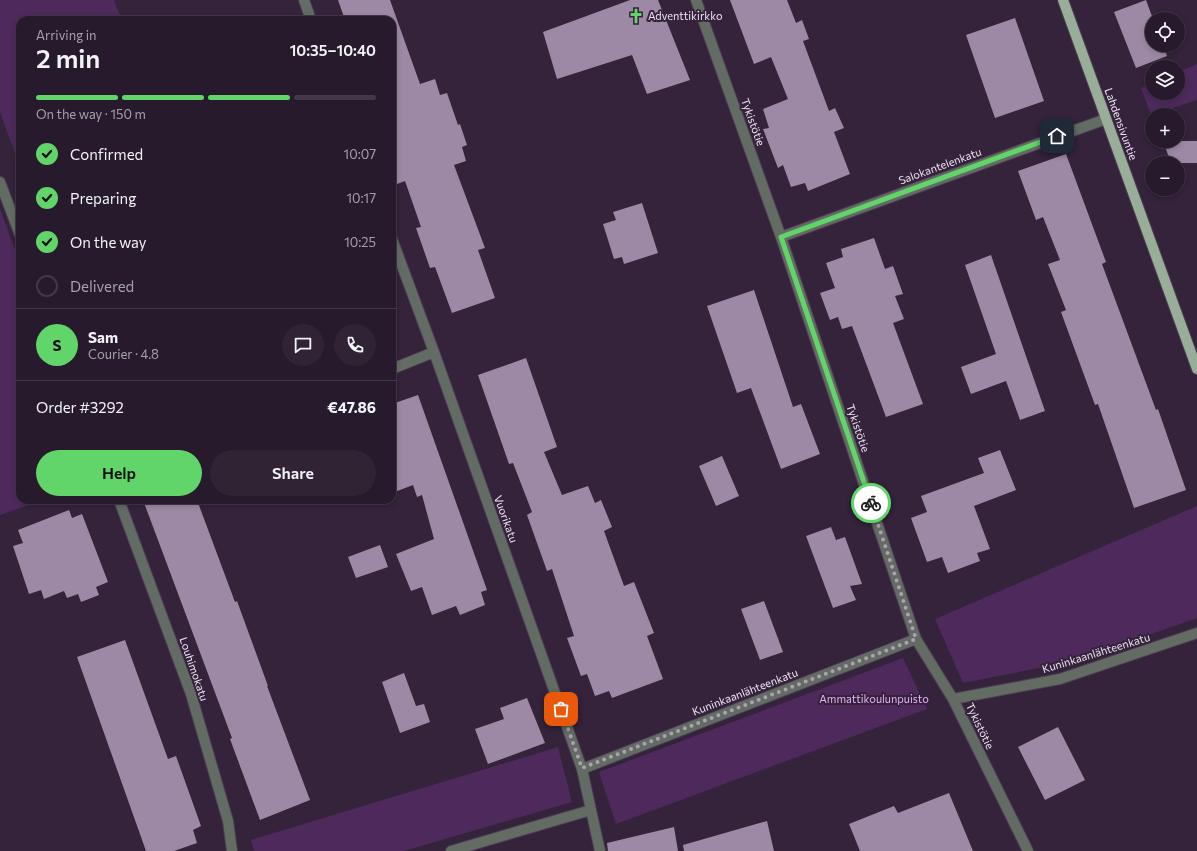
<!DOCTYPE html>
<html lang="en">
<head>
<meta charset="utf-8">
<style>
	:root { --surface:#271a2c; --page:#2f2334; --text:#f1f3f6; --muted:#a4a1a9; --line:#433848; --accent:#61d46a }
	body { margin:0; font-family:Commissioner,sans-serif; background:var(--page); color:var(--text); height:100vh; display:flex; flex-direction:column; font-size:15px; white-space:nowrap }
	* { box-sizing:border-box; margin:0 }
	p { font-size:13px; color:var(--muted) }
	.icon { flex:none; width:22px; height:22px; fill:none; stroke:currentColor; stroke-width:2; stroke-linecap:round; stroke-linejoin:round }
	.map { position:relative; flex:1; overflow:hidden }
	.drawer { position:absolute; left:16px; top:16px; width:380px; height:488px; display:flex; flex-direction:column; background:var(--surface); border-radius:12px; box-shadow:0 2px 6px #0003,0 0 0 1px var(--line) }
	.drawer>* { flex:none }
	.tools { position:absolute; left:1145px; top:12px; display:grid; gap:8px }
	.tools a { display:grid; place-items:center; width:40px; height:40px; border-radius:50%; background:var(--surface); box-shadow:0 2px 6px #0003,0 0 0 1px var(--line); font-size:20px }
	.pin { position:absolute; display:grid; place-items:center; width:34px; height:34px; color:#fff; margin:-17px; border-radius:8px; box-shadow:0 2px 6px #0006 }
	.courier { position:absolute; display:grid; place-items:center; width:40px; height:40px; margin:-20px; border:3px solid #61d46a; border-radius:50%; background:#fff; color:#222; box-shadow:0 1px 5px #0007 }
	.overview em { font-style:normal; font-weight:600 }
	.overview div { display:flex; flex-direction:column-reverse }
	.overview { display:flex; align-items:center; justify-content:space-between; height:68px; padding:0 20px }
	h1 { font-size:26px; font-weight:600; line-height:30px }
	.bar { display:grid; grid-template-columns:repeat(4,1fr); gap:6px 4px; align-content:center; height:48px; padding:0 20px }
	.bar i { height:5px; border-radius:3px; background:var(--line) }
	.bar .current { background:var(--accent) }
	.bar p { grid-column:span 4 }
	.line { display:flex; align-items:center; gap:10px; padding:0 20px; border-top:1px solid var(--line) }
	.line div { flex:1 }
	.round { display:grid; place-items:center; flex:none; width:42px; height:42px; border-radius:21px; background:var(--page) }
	ol { padding:0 20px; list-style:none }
	li { display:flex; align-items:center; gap:12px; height:44px }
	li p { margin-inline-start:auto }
	li .icon { padding:4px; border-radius:50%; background:var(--accent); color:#111; stroke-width:4 }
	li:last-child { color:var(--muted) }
	li i { width:22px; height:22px; border:2px solid var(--line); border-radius:50% }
	.primary-button { display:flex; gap:8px; margin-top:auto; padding:8px 20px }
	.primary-button a { flex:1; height:46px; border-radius:24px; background:var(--accent); color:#111; font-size:16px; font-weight:600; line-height:46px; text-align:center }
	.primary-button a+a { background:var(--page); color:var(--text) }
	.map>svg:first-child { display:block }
	.green { fill:#4e295c }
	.building { fill:#9d89a5 }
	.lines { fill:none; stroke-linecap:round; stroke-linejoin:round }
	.minor-casing { stroke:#4e3e55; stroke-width:12 }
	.major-casing { stroke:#4e3e55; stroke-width:12 }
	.minor { stroke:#626c62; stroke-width:10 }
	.major { stroke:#98ae98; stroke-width:10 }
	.done { stroke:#aea0b3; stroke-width:4; stroke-dasharray:0 7.2 }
	.route { stroke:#61d46a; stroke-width:5 }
	.labels { text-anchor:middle; stroke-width:4; stroke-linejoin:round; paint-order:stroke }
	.poi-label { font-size:11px; fill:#efe4f4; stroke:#34233b; text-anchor:start }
	.street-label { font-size:11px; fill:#efe4f4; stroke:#34233b }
	.park-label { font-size:11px; fill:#e8b0fe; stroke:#34233b }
</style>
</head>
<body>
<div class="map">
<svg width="1197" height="851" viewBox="0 0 1197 851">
	<rect width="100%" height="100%" fill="#34233b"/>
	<path class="green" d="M0,0H114L122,20H20V167L0,112Z
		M1197,64V100L1151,115L1141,88L1152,84V93H1178V72Z
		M0,209L20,263V500H43L0,515Z
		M1197,506V618L1075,661L963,683L935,619Z
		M903,658L927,709L616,824L599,772Z
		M558,747L572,802L404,851H254L251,840Z"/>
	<path class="building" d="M338,0H390L420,84L435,79L440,95L447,93L458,125L460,124L467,145L462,147L466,161L454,165L485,248L478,250L495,298L452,313L435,267L430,268L416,228L421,227L405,181L397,184L392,169V20H345Z
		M630,0H658L690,80L647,94L632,55L557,79L543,32Z
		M730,0H787L796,23L802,20L809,39L803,41L829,111L835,108L844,128L834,132L850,174L808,191L805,183L791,187L783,165L778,168L763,129L769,128L763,109L788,99L771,57L754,64Z
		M1146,0L1153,19H1152V45H1163L1167,56L1136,68L1114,12Z
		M1015,18L1044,101L995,118L966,35Z
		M1163,141H1197V163H1171Z
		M1066,154L1106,262L1102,264L1156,410L1158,409L1186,490L1134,508L1098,404L1095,405L1061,312L1066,310L1048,264L1060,260L1043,217L1036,220L1018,171Z
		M642,203L658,253L624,264L622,257L614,259L603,224L616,220L613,212Z
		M874,238L885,269L893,266L903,294L895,296L904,319L893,323L923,404L886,417L852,326L842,329L838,317L830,320L820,293L835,288L826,263L843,257L841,249Z
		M991,255L1045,411L1020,420L1006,381L971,394L961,367L996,354L965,265Z
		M754,290L793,407L801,404L820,454L781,469L751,388L737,393L707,306Z
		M526,358L557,447L544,452L562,495L588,486L595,503L601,500L612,527L604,531L624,586L634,582L654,633L647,636L663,679L612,698L609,691L595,696L587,674L581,676L567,638L574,636L552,569L547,571L527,515L532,512L513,463L509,464L478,375Z
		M418,395L487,590L481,592L485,605L460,615L456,606L432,615L422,587L411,591L396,554L434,539L422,495L417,497L413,485L392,493V404Z
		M1000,450L1016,490L974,506L990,549L977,553L980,561L948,573L942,557L927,562L911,518L927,512L921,496L984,473L978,458Z
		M722,456L739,496L716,506L699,466Z
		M143,500H197L235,602L237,601L268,686H267L310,800L260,820L230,739L232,738Z
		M69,510L72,518L82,514L108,582L96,587L99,595L81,602L78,594L67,598L64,591L44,599L41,590L29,594L13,546L23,543L18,530Z
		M831,527L836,540L845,537L862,584L850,586L856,600L833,608L806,536Z
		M380,545L388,567L356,578L348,557Z
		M764,601L783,652L760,660L741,609Z
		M125,640L168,759L176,756L201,826L193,830L197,843L174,851H146L77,657Z
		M404,673L416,706L424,704L430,722L400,733L382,682Z
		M527,698L545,743L488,764L475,729L504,719L500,708Z
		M1058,727L1085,780L1045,800L1018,747Z
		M949,793L973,851H860L849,824L894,806L898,813Z
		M767,821L774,851H684L683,845Z
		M674,827L678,851H608L607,843Z"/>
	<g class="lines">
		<g class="minor-casing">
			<path id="minor" d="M304,0L311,20
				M696,0L781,237L916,639L953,699L1028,851
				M0,182L20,235
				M781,237L1106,119
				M392,239L434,352L582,769L600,851
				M392,369L434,352
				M119,500L191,694L228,821L232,851
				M953,699L1060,679L1197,633
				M582,769L916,639
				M451,851L591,810"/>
		</g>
		<g class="major-casing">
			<path id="major" d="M1063,0L1197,369"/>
		</g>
		<use href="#minor" class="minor"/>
		<use href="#major" class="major"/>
	</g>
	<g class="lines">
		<path class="done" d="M561,709L582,768L916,639L871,503"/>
		<path class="route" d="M871,503L781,237L1057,136"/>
	</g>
	<defs>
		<g id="church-bare" transform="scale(1.2)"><path d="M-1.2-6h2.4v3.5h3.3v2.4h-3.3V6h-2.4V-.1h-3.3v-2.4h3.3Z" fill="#61d46a" stroke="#34233b" stroke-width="2.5" paint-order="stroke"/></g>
	</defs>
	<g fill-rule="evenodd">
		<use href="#church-bare" x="636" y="16"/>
	</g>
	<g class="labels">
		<g class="poi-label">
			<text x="648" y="20">Adventtikirkko</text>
		</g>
		<g class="street-label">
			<text transform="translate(753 122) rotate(70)" y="4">Tykistötie</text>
			<text transform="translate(1121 124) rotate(70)" y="4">Lahdensivuntie</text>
			<text transform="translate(940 166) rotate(-20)" y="4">Salokantelenkatu</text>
			<text transform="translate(858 428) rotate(71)" y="4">Tykistötie</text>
			<text transform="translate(506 519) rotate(70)" y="4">Vuorikatu</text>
			<text transform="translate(1096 653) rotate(-17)" y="4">Kuninkaanlähteenkatu</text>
			<text transform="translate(194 669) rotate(71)" y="4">Louhimokatu</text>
			<text transform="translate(745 692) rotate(-21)" y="4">Kuninkaanlähteenkatu</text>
			<text transform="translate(980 726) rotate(64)" y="4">Tykistötie</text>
		</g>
		<g class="park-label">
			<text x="874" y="703">Ammattikoulunpuisto</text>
		</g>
	</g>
</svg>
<div class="tools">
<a><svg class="icon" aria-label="locate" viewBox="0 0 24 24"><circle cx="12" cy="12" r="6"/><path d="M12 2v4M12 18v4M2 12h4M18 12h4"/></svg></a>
<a><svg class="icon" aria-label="layers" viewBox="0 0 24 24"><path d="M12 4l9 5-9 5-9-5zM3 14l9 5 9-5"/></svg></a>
<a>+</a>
<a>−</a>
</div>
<div class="pin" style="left:561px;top:709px;background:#ea580c"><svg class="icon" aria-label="bag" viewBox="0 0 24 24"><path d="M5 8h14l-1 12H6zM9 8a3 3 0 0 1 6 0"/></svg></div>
<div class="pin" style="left:1057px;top:136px;background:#1f2937"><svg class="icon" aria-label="home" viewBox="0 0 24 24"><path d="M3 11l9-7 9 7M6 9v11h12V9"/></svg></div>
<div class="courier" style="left:871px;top:503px"><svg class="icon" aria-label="bike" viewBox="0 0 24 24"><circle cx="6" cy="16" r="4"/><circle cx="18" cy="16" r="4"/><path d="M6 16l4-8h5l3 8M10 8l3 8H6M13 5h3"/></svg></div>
<section class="drawer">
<div class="overview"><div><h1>2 min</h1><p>Arriving in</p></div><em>10:35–10:40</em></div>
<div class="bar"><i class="current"></i><i class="current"></i><i class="current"></i><i></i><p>On the way · 150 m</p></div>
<ol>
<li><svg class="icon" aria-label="check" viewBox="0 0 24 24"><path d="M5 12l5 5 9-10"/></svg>Confirmed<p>10:07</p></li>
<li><svg class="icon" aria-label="check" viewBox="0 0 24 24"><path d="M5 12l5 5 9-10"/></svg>Preparing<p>10:17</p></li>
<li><svg class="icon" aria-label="check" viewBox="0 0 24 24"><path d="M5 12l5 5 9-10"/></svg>On the way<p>10:25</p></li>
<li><i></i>Delivered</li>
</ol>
<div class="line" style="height:72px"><b class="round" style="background:var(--accent);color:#111">S</b><div><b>Sam</b><p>Courier · 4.8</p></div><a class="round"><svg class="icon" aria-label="chat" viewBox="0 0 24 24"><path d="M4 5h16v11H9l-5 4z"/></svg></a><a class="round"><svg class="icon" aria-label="phone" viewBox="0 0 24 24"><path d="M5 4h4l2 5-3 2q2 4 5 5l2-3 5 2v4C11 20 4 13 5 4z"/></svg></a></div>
<div class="line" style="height:52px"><div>Order #3292</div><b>€47.86</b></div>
<div class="primary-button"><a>Help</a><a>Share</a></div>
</section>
</div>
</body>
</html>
